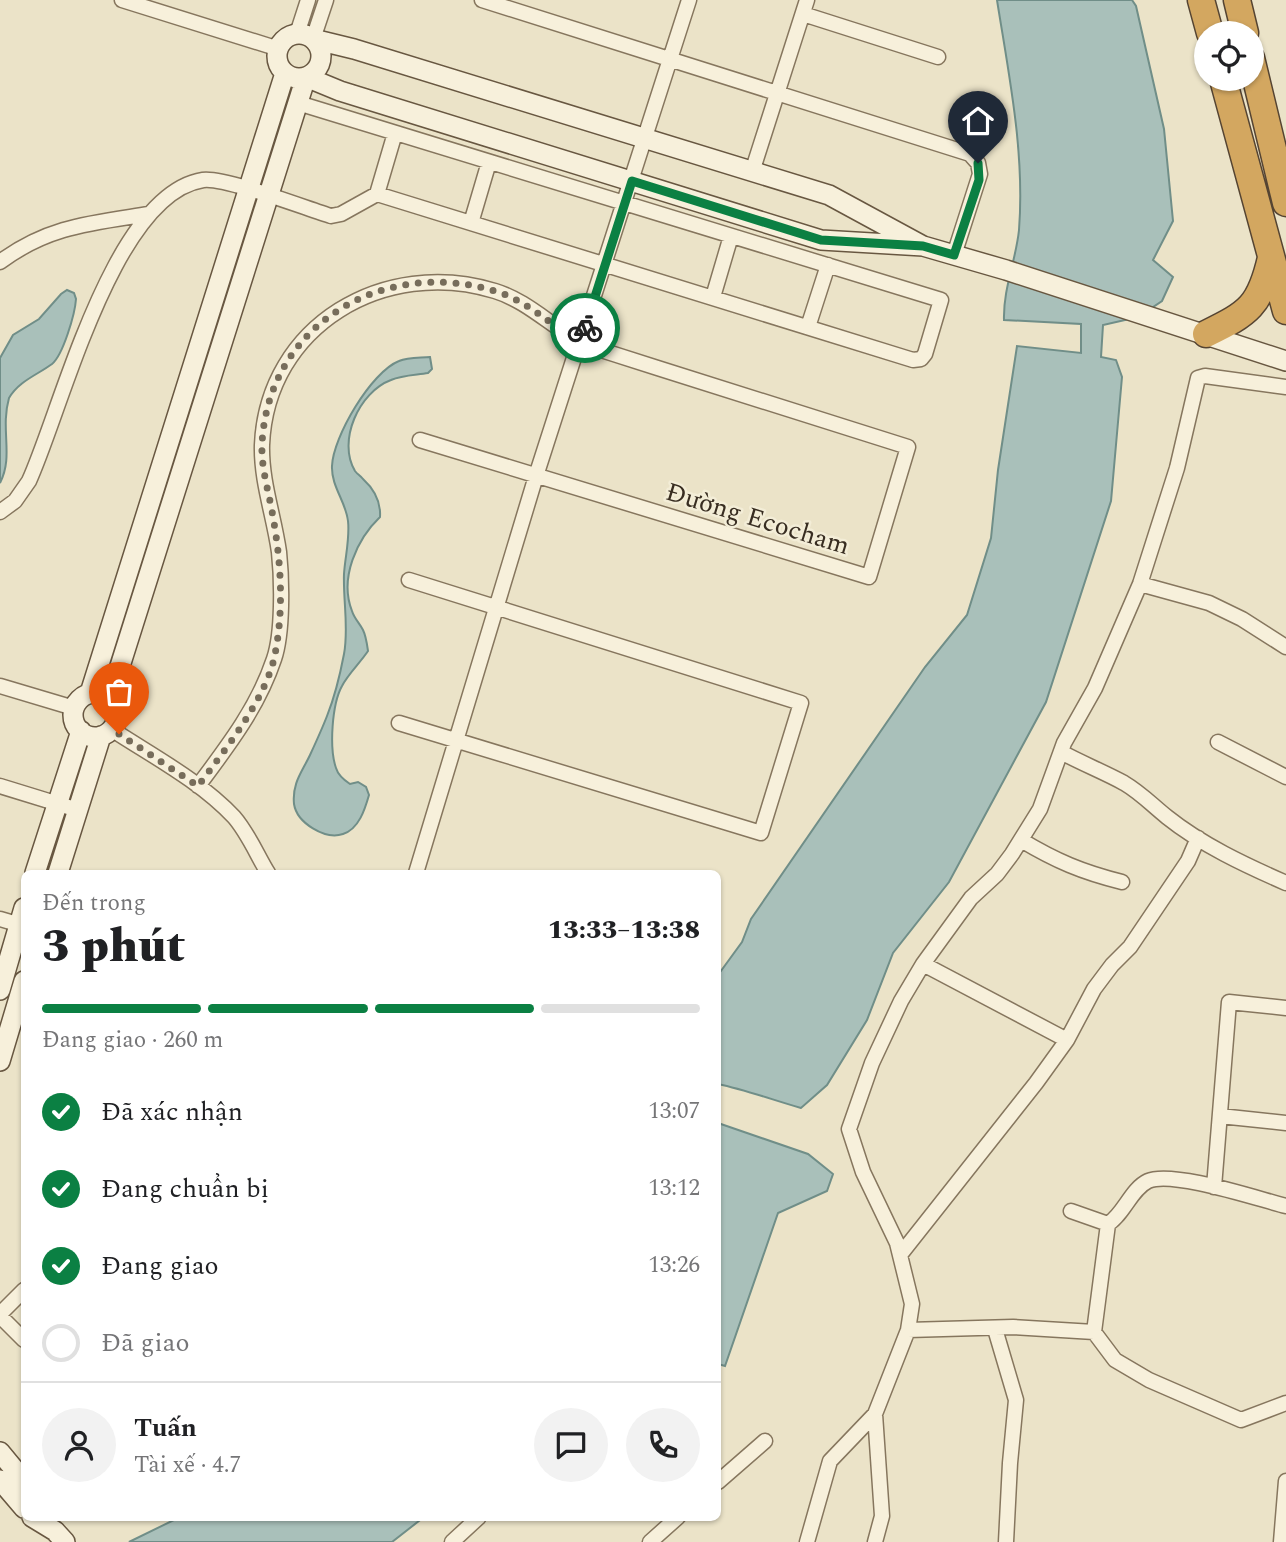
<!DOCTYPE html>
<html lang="vi">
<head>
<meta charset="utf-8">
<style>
	:root { --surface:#fff; --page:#f2f2f2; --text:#202124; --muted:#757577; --line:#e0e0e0; --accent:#0b8043 }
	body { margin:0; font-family:Spectral,serif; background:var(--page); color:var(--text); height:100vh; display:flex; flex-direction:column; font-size:26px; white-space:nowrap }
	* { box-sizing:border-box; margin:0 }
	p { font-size:23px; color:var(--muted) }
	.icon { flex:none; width:38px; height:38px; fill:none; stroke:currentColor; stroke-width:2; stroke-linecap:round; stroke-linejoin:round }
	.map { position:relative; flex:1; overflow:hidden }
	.sheet { position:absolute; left:21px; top:870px; width:700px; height:651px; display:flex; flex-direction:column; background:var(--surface); border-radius:10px; box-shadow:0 2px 5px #0004 }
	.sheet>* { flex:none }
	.controls { position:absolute; left:1194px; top:21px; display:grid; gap:14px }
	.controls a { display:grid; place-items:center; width:70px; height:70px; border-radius:50%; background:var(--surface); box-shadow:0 2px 5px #0004; font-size:35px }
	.pin { position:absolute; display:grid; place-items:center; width:60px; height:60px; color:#fff; margin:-72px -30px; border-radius:50% 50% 50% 0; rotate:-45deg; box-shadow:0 0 7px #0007 }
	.pin .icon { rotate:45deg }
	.courier { position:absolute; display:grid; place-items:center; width:70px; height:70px; margin:-35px; border:5px solid #0b8043; border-radius:50%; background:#fff; color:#222; box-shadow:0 2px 9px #0007 }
	.head em { font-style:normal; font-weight:800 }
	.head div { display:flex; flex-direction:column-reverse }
	.head { display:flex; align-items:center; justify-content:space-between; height:119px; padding:0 21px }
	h1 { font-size:46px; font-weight:800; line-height:52px }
	.bar { display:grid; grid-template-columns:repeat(4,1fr); gap:10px 7px; align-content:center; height:84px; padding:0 21px }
	.bar i { height:9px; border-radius:5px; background:var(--line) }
	.bar .on { background:var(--accent) }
	.bar p { grid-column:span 4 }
	.line { display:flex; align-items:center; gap:18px; padding:0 21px; border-top:2px solid var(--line) }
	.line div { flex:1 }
	.round { display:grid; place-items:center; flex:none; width:74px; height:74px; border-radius:37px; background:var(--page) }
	ol { padding:0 21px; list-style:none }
	li { display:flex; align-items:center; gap:21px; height:77px }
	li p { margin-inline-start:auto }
	li .icon { padding:7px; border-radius:50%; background:var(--accent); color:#fff; stroke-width:4 }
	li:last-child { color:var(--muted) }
	li i { width:38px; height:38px; border:4px solid var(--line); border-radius:50% }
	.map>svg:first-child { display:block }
	.water { fill:#a9c0ba; stroke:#708e88; stroke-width:2 }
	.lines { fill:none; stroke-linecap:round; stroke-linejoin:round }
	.street-casing { stroke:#86765e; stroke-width:17 }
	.secondary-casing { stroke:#685741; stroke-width:22 }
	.highway-casing { stroke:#554432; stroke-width:29 }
	.street { stroke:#f7f0db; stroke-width:14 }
	.secondary { stroke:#f7f0db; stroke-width:19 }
	.highway { stroke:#d3a760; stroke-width:26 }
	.done { stroke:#776d5b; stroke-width:7; stroke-dasharray:0 12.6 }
	.route { stroke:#0b8043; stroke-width:9 }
	.labels { text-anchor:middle; stroke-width:5; stroke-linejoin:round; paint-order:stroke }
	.street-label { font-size:26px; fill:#382d21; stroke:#f3edd7 }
</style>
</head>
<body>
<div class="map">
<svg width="1286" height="1542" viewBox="0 0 1286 1542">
	<rect width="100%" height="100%" fill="#ebe3c8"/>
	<path class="water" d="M997,0H1132L1136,6L1164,129L1173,221L1153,260L1173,277L1162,301L1138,317L1103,325L1101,357L1116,360L1122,377L1111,501L1046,702L949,882L893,953L867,1020L827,1085L801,1108C773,1100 746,1090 718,1084V975L742,942L751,919L925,667L967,615L991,538L998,470L1017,346L1081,353V324L1004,320C1003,289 1016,260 1019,230C1025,153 1009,76 997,0Z
		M67,290L74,293L76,299C75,314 63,355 52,364C37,375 19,381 9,398C0,430 14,456 0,483V358L13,335L39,319L61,294Z
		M430,357L432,369L428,373C416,375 402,375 391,380C359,392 337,441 355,471C358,475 360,475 363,479C374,489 381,501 380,517C357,539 339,578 352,611C354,618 360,624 363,630C366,636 367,644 368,651C360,663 348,674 342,686C332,704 329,748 336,768C338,775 344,780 350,784L358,782L366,787L369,795C365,809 359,829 343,834C325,840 297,823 294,804C292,783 302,772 310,755C316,742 322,729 327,716C335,696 340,675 344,654C349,628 343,601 344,574C345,557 350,539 348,521C346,502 331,486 332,466C333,437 371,372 399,361C408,357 420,358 430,357Z
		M718,1123L808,1154L833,1174L827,1191L778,1213L725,1366L718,1364Z
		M180,1517H424L392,1542H129Z"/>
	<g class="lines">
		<g class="street-casing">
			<path id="street" d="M122,0L279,49
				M482,0L970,154L978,163L980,174L954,255
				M803,14L938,57
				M297,34L308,0
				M313,39L326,0
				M752,172L807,0
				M377,194L395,133
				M471,223L489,162
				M0,262C48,226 92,223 149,214
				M713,297L731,236
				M808,327L828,265
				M0,512L15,501L29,481C62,409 113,194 203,180C225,177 305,208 331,216L341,214L377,194L913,360L921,359L925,354L941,300L298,103
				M1140,584L1209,603L1242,619L1286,647
				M0,686L74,708
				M399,723L761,833L801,703L409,580
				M119,734C158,759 202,783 234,817C248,833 257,855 268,873
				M1218,742L1286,777
				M1061,752C1081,763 1104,772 1124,783C1141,793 1152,805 1167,817C1202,845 1245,865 1286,883
				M0,786L78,810
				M198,786C228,746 258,707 274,659C283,633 282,580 279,552C274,516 261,481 262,445C267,325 385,257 495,291C534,303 560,337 598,349C701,382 804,414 908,447L869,577L420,440
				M1021,840C1056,861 1082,872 1122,882
				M416,873L536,476L689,0
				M0,919L24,926
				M923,964L1067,1040
				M1220,1116L1286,1123
				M1214,1187L1229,1002L1286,1008
				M1071,1211L1108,1224C1124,1214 1131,1189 1148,1181C1172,1170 1258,1199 1286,1206
				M900,1255L1036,1083L1067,1040L1094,989L1112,965L1130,947L1188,861L1198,838
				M0,1314L24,1290
				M0,1316L24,1340
				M995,1329L1016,1400L1010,1463L1006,1542
				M908,1330L1013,1327L1094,1332L1115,1360L1149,1380L1241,1420L1286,1403
				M1094,1332L1108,1224
				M718,1482L765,1441
				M452,1542L479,1517
				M650,1542L678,1517
				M807,1542L830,1461L875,1414
				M875,1542L882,1516L875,1414L908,1330L912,1304L897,1243L863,1172L849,1129L872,1063L901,1001L923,964L971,898L997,874L1012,854L1040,809L1064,743L1095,688L1140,584L1177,468L1198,378L1205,376L1286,387
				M1281,1542L1286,1481"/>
		</g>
		<g class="secondary-casing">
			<path id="secondary" d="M277 56a22 22 0 1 1 44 0a22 22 0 1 1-44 0Z
				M313,39L354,49L829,195L923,246L1006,270L1286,361
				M73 715a22 22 0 1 1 44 0a22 22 0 1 1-44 0Z
				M90,693L285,73
				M110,698L306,77L340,91L821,240L923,246
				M35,873L81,731
				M58,873L101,736
				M0,990L24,908
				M0,1061L24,981
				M0,1452L24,1481
				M0,1480L24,1508
				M32,1517L55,1531L65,1542"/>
		</g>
		<g class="highway-casing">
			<path id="highway" d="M1201,0L1210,33
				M1237,0L1245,33
				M1251,58L1286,203
				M1223,79L1286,311
				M1206,334C1249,313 1260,306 1271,258"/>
		</g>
		<use href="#street" class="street"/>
		<use href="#secondary" class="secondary"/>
		<use href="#highway" class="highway"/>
	</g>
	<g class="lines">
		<path class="done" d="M119,734L198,786C224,751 267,698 275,654C284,609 281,562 273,517C269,492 261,469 262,444C268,324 384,257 495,291C528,301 551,325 580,343L585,328"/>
		<path class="route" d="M585,328L632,181L821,240L923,246L954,255L979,180L978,163"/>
	</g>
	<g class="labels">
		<g class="street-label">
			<text transform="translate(758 518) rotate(17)" y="9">Đường Ecocham</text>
		</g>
	</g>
</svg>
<div class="controls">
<a><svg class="icon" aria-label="locate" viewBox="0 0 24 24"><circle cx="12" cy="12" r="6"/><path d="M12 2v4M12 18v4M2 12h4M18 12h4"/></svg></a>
</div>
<div class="pin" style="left:119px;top:734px;background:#ea580c"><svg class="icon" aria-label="bag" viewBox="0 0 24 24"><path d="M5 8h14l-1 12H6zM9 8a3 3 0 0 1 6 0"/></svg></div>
<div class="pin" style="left:978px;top:163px;background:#1f2937"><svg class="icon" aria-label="home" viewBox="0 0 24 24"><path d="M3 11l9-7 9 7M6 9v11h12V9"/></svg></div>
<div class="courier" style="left:585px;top:328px"><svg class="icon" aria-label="bike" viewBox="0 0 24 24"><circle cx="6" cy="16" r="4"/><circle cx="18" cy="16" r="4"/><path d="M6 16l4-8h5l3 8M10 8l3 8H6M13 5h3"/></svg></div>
<section class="sheet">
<div class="head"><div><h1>3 phút</h1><p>Đến trong</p></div><em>13:33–13:38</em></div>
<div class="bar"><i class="on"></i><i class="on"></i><i class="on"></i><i></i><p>Đang giao · 260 m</p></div>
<ol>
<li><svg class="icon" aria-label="check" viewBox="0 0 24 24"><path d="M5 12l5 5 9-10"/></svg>Đã xác nhận<p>13:07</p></li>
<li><svg class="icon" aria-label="check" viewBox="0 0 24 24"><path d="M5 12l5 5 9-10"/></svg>Đang chuẩn bị<p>13:12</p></li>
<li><svg class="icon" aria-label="check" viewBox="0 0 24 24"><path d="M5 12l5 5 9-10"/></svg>Đang giao<p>13:26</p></li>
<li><i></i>Đã giao</li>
</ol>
<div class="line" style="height:126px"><a class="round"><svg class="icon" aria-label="person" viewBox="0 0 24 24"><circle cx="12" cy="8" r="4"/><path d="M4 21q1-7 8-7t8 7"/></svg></a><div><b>Tuấn</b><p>Tài xế · 4.7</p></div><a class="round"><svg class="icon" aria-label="chat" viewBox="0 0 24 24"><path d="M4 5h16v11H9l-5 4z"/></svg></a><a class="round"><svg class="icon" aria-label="phone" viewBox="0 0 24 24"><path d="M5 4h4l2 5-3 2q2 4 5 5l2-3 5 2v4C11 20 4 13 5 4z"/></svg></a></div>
</section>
</div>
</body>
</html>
